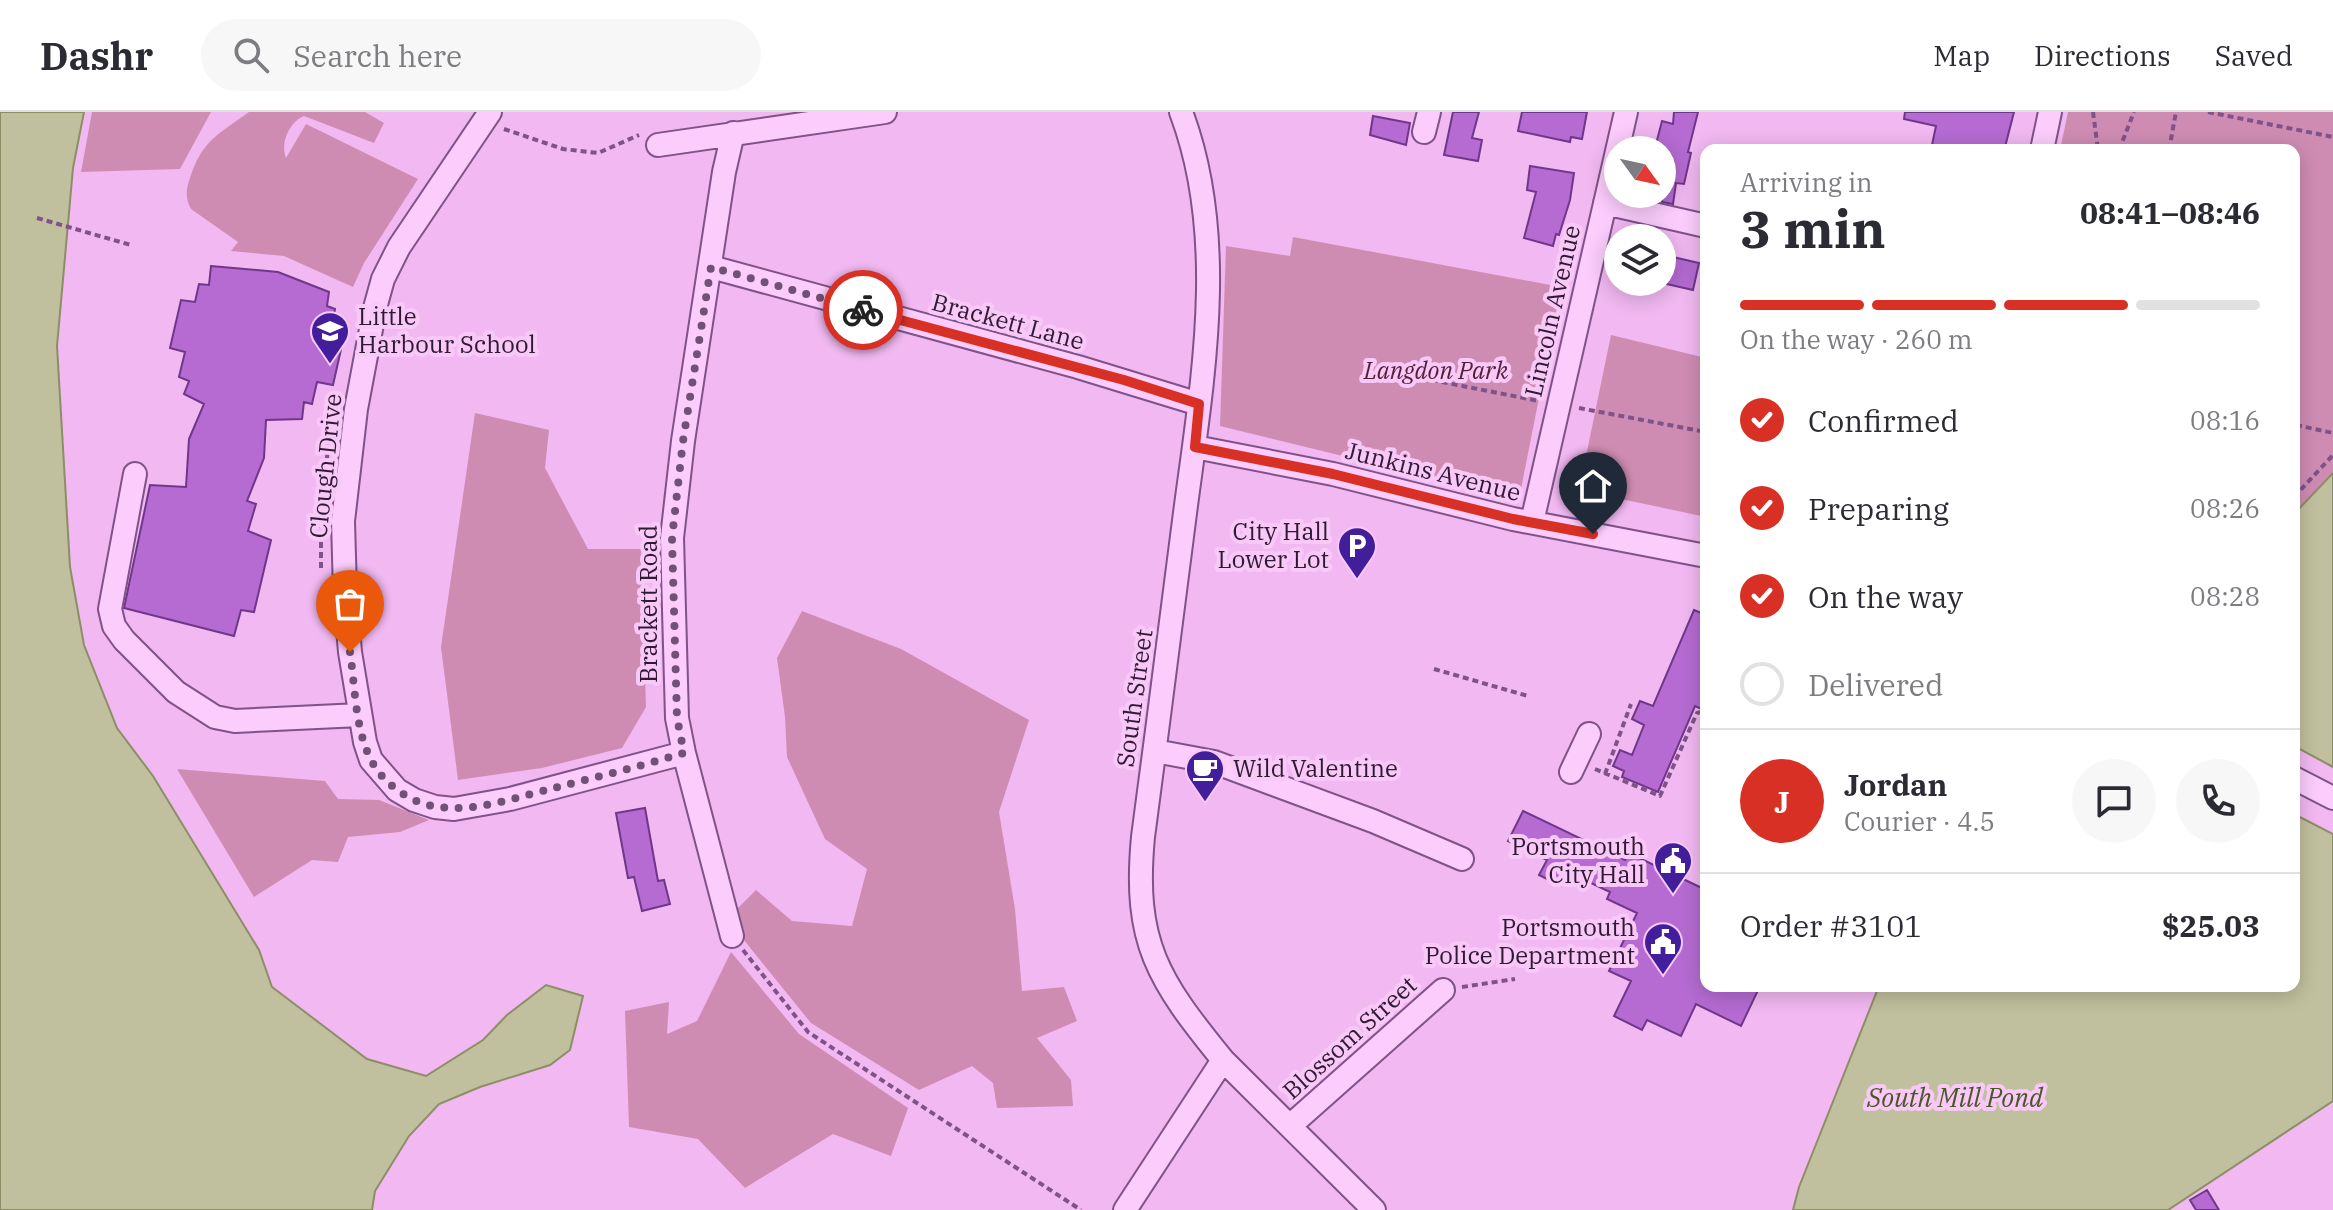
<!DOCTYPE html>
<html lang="en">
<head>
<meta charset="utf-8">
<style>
	:root { --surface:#fff; --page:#f7f7f7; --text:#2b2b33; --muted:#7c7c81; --line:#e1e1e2; --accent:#d93025 }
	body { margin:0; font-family:"IBM Plex Serif",serif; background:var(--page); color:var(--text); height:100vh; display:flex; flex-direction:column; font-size:30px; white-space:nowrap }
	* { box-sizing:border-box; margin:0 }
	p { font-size:26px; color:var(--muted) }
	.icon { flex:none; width:44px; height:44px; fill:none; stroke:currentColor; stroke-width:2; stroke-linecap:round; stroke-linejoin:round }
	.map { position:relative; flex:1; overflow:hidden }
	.panel { position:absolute; left:1700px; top:32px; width:600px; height:848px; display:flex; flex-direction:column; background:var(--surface); border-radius:16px; box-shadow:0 4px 20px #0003 }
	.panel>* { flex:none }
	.needle { width:52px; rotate:123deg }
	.fabs { position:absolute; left:1604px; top:24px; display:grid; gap:16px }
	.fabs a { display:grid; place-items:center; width:72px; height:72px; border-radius:50%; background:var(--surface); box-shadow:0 4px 20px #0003; font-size:40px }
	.pin { position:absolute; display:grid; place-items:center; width:68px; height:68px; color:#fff; margin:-82px -34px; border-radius:50% 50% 50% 0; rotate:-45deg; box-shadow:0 0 8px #0007 }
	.pin .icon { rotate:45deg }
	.courier { position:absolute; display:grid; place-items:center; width:80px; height:80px; margin:-40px; border:6px solid #d93025; border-radius:50%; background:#fff; color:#222; box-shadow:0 2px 10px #0007 }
	.headline em { font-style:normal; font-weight:800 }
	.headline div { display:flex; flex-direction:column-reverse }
	.headline { display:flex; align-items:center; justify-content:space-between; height:136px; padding:0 40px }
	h1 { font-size:52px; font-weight:800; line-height:60px }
	.bar { display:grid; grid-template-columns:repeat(4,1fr); gap:12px 8px; align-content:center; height:96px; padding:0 40px }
	.bar i { height:10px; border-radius:6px; background:var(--line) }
	.bar .active { background:var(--accent) }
	.bar p { grid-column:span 4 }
	.line { display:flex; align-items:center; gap:20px; padding:0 40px; border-top:2px solid var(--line) }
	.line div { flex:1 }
	.round { display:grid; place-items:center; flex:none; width:84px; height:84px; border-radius:42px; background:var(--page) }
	ol { padding:0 40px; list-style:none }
	li { display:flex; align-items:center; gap:24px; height:88px }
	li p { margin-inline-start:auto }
	li .icon { padding:8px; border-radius:50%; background:var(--accent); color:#fff; stroke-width:4 }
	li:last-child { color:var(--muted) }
	li i { width:44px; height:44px; border:4px solid var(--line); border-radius:50% }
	header { display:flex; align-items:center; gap:48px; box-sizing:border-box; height:112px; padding:0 40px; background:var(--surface); border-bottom:2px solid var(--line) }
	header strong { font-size:38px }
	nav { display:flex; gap:44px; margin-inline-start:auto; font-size:28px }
	.search { width:560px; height:72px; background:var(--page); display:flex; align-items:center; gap:20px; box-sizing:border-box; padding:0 28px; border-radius:44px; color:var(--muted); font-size:30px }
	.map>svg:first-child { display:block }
	.green { fill:#cf8cb3 }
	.water { fill:#c0c09e; stroke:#8c8e65; stroke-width:2 }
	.building { fill:#b56bd2; stroke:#6f3789; stroke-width:2 }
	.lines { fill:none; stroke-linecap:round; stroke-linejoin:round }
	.minor-casing { stroke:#7f5288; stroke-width:26 }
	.path { stroke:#7f5288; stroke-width:4; stroke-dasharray:6 4; stroke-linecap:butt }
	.minor { stroke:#fbccfc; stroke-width:22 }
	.done { stroke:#735177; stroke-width:8; stroke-dasharray:0 14.4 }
	.route { stroke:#d93025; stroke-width:10 }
	.labels { text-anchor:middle; stroke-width:8; stroke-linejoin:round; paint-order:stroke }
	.street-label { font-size:24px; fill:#2f1935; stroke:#f8c8f7 }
	.poi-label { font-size:24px; fill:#2f1935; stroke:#f8c8f7; text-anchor:end }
	.park-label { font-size:24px; font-style:italic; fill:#531e36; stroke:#f8c8f7 }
	.water-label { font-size:26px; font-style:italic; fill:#4b5727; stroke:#f8c8f7 }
</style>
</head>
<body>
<header>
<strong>Dashr</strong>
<div class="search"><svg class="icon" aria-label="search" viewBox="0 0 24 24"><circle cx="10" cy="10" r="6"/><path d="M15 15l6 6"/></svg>Search here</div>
<nav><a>Map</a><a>Directions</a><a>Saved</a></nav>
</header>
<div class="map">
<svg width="2333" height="1098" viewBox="0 0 2333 1098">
	<rect width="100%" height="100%" fill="#f1b8f1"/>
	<path class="green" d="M92,0H211L180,57L81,60Z
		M249,0H365L384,11L374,31L304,4C289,10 280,32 286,46L306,12L418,67L364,151L353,175L284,144L231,139L238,130L191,97C185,86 186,77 190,66C202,28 219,22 249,0Z
		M2068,0H2333V361L2294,402V38H2060Z
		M1293,125L1561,175L1519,387L1220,314L1226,134L1290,144Z
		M1611,223L1706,246V405L1579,378Z
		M475,301L549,318L545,356L588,437H641L646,595L622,636L542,656L458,668L441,535Z
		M802,499L901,537L1029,608L999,700L1015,797L1022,879L1064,875L1077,909L1037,926L1071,968L1073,994L997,996L993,971L972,954L919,978L811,911L739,822L737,797L756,778L792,809L852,814L867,757L825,727L787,645L785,605L777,546Z
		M177,657L325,669L338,687L379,688L429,708L400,720L348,725L338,750L312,748L254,785Z
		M731,840L799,922L908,996L891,1044L833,1022L745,1076L698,1027L629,1015L625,899L669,890L667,922L697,909Z"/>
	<path class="water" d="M0,0H84L73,56L57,234L70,455L84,533L117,616L153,664L259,838L272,875L367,947L426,964L483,928L507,903L546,873L583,884L570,938L550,953L480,975L439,992L409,1024L375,1079L372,1098H0Z
		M2333,361V655L2294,634V402Z
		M2294,702L2333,722V989L2168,1098H1793L1799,1075L1879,874H2294Z"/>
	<path class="building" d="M1453,0H1479L1472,26L1482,28L1478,49L1444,43Z
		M1522,0H1587L1582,27L1571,25L1570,30L1518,19Z
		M1674,0H1698L1688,40L1691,41L1684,72L1676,71L1673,92L1662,90V34L1656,32L1662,9L1673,12Z
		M1905,0H2014L2005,35L1997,33L1996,38H1956L1932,33L1936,14L1904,7Z
		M1373,4L1410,11L1406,33L1370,23Z
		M1530,54L1574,61L1570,88L1559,123L1556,122L1553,134L1524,126L1536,80L1527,78Z
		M1673,145L1699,151L1693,178L1662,171V149L1672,151Z
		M211,154L278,160L329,180L327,194L335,197L331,221L344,224L333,273L317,270L312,292L304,290L302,307L266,308L264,346L247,389L256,392L248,419L271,428L254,500L241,498L234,524L124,496L150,373L186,375L189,327L204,292L184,282L189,269L179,265L185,240L170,236L181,188L195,190L199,172L209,173Z
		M1694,498L1706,503V599L1695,594L1658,680L1622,665L1624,659L1613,654L1620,638L1632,643L1644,613L1632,607L1640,589L1653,594Z
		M645,696L658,769L664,768L670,792L642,799L634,765L628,766L616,701Z
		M1523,699L1625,748L1629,741L1706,778V874H1760L1741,914L1696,892L1681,924L1647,908L1642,918L1614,904L1631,869L1609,859L1637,801L1607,787L1610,780L1564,758L1557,772L1539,763L1547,748L1508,729Z
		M2207,1078L2219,1098H2196L2190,1088Z"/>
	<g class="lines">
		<g class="minor-casing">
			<path id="minor" d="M490,0L399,135L383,167L375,196L356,297L343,409L345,480L350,540L365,630L371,648L397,678L414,688L435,695L454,697L510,687L684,641
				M1181,0C1229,127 1202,271 1185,401C1172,509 1157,617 1143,725C1133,831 1158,868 1223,948L1374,1098
				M1424,20L1429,0
				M658,33L885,0
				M2042,38L2050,0
				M1605,91L1706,114
				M711,155L1078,255L1199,292
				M1195,335L1333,362L1513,407L1706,444
				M135,362L110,497L114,514L124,528L176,580L215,605L235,609L360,603
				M1532,410L1626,0
				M1155,639L1214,650L1373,709L1462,747
				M1571,660L1589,622
				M2294,666L2333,686
				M732,824L684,641L677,606L672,426L683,329L724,60L733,21
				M1291,1013L1443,878
				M1125,1098L1223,948"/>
		</g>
		<path class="path" d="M2093,0L2098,38
			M2208,0L2333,25
			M504,17L563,37L598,41L639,23
			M2119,38L2134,0
			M2169,38L2176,0
			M37,106L131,133
			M1432,268L1539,289
			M1579,296L1706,320
			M2296,313L2333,321
			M2294,385L2333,343
			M321,456V395L329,329
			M1434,557L1528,584
			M1595,657L1660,684L1697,601L1706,599
			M1605,662L1631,592
			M743,838L808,920L1081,1098
			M1462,875L1515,867"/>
		<use href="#minor" class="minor"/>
	</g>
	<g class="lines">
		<path class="done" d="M350,540C355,574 355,617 371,648C384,673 412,692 439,695C477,700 518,685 554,676C597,665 641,654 684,641L677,606L672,426L683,329L711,155L863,198"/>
		<path class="route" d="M863,198L1124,268L1199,292L1195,335L1333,362L1513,407L1593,422"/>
	</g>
	<defs>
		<g id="school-pin" transform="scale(2)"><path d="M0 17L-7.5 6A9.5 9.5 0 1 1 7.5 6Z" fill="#421e9b" stroke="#f8c8f7"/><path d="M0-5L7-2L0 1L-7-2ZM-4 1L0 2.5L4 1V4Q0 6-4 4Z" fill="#fff"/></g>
		<g id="parking-pin" transform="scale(2)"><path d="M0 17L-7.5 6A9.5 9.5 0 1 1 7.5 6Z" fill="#421e9b" stroke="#f8c8f7"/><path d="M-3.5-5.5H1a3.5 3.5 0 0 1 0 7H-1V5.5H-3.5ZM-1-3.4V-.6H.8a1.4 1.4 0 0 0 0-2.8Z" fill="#fff"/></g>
		<g id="cafe-pin" transform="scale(2)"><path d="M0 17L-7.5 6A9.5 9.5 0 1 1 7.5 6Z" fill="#421e9b" stroke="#f8c8f7"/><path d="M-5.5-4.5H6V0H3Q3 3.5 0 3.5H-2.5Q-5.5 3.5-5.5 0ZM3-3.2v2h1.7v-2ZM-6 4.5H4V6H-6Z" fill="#fff"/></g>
		<g id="civic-pin" transform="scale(2)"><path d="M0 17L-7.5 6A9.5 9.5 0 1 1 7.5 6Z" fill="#421e9b" stroke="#f8c8f7"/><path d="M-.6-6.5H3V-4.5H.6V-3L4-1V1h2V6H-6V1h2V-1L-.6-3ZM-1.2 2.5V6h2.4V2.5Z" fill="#fff"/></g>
	</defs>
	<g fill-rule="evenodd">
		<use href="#school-pin" x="330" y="219"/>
		<use href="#parking-pin" x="1357" y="434"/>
		<use href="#cafe-pin" x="1205" y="657"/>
		<use href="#civic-pin" x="1673" y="749"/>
		<use href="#civic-pin" x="1663" y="830"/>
	</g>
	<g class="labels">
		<g class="street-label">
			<text transform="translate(1553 199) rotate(-77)" y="8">Lincoln Avenue</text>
			<text transform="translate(1008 210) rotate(15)" y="8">Brackett Lane</text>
			<text transform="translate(326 354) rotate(-84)" y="8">Clough Drive</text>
			<text transform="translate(1433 360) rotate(14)" y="8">Junkins Avenue</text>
			<text transform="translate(649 492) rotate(-90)" y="8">Brackett Road</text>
			<text transform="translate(1135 586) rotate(-82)" y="8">South Street</text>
			<text transform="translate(1350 926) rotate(-42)" y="8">Blossom Street</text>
		</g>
		<g class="poi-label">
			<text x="358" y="213" text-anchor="start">Little<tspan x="358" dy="28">Harbour School</tspan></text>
			<text x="1329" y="428">City Hall<tspan x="1329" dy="28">Lower Lot</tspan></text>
			<text x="1233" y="665" text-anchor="start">Wild Valentine</text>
			<text x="1645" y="743">Portsmouth<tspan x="1645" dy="28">City Hall</tspan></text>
			<text x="1635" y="824">Portsmouth<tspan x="1635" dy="28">Police Department</tspan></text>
		</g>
		<g class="park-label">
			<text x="1436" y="267">Langdon Park</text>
		</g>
		<g class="water-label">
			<text x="1955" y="995">South Mill Pond</text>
		</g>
	</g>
</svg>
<div class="fabs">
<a><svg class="needle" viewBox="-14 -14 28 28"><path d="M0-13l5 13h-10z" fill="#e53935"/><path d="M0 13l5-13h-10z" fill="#7c7c81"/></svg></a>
<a><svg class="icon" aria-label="layers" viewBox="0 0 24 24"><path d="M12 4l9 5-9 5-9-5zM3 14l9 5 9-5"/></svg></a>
</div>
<div class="pin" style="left:350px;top:540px;background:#ea580c"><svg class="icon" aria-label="bag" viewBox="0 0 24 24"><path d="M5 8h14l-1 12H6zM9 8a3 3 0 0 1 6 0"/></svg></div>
<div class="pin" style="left:1593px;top:422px;background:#1f2937"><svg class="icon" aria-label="home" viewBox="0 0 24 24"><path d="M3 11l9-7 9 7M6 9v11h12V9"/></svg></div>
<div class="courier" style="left:863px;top:198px"><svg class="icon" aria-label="bike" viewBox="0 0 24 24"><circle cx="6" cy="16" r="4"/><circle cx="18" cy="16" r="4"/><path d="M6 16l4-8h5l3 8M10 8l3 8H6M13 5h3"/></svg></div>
<section class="panel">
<div class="headline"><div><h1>3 min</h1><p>Arriving in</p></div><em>08:41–08:46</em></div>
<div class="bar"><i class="active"></i><i class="active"></i><i class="active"></i><i></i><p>On the way · 260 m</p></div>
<ol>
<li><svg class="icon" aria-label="check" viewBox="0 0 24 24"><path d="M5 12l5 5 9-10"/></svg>Confirmed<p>08:16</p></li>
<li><svg class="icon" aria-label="check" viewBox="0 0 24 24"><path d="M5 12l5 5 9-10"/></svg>Preparing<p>08:26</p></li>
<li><svg class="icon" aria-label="check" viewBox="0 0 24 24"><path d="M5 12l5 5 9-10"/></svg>On the way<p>08:28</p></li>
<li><i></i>Delivered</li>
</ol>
<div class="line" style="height:144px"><b class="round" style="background:var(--accent);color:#fff">J</b><div><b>Jordan</b><p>Courier · 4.5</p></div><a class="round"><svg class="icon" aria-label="chat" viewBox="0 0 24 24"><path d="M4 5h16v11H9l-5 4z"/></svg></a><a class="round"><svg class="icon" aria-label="phone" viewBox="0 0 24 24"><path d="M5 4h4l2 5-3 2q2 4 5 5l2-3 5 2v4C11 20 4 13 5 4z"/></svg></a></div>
<div class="line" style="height:104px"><div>Order #3101</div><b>$25.03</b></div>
</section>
</div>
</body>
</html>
